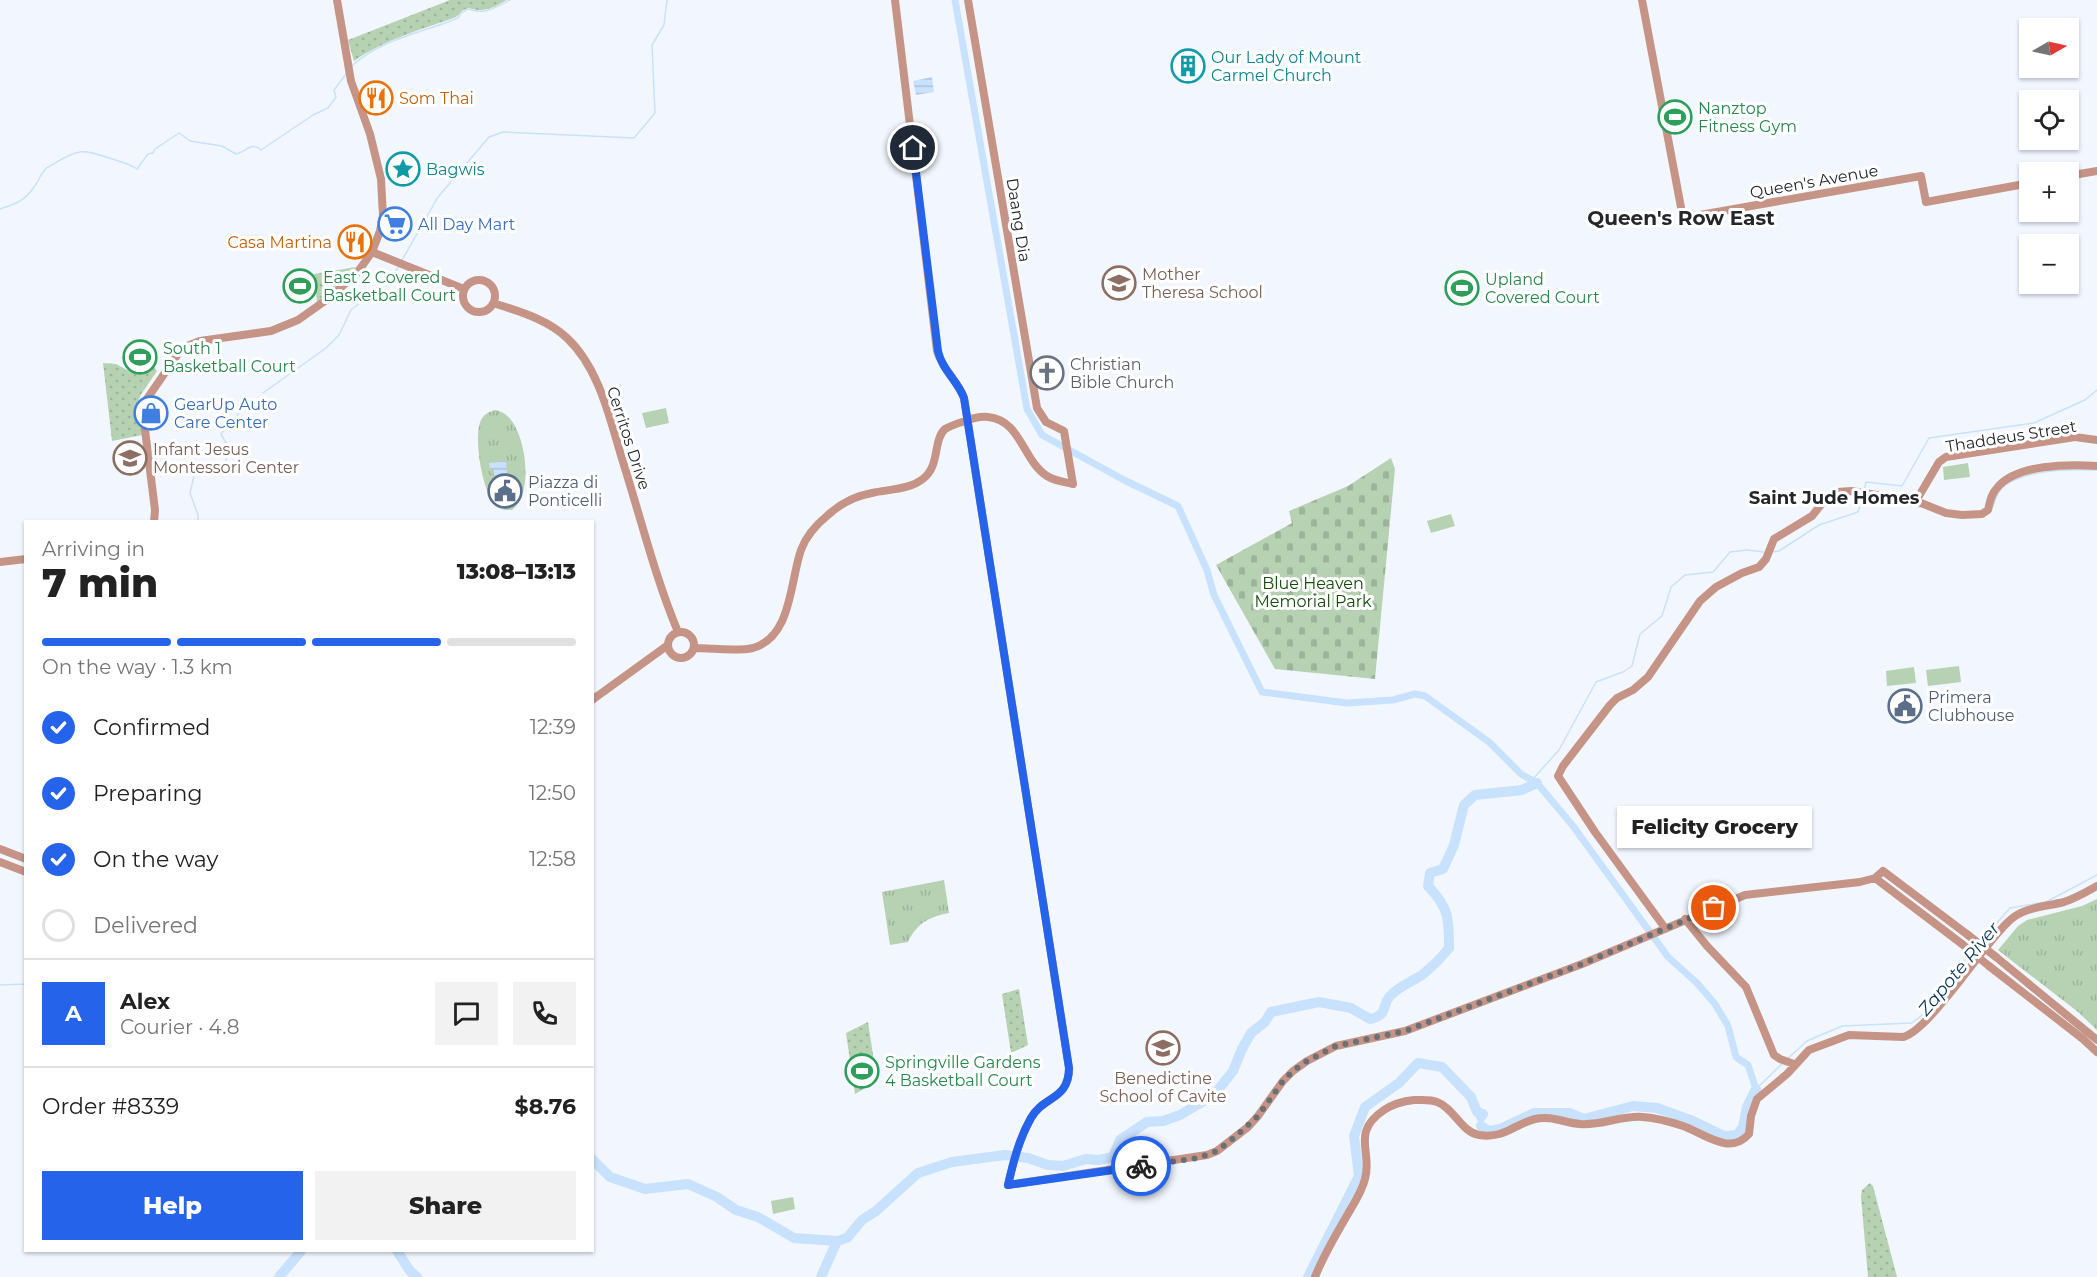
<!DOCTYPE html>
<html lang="en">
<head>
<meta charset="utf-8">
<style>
	:root { --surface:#fff; --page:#f2f2f2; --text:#222; --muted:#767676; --line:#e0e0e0; --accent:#2563eb }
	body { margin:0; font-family:Montserrat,sans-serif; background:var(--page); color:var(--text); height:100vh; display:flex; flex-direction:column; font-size:22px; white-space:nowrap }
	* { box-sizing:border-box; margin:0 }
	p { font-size:20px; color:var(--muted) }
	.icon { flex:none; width:33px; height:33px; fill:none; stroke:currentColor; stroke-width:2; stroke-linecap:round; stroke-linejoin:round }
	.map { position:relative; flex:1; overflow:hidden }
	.details { position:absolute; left:24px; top:520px; width:570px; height:732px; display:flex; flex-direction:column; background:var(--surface); border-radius:0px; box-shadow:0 2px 4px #0004 }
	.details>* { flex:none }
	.needle { width:39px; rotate:81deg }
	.tools { position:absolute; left:2019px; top:18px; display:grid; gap:12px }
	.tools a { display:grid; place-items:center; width:60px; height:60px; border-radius:0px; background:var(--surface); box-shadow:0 2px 4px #0004; font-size:30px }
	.pin { position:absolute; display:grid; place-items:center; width:51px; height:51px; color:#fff; margin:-26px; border:3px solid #fff; border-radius:50%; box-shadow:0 2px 6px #0007 }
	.courier { position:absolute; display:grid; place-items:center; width:60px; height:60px; margin:-30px; border:4px solid #2563eb; border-radius:50%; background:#fff; color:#222; box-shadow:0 2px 8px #0007 }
	.bubble { position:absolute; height:42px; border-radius:0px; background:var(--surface); box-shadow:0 2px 4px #0004; font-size:20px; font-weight:800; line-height:42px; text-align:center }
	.summary em { font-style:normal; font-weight:800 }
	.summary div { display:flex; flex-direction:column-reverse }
	.summary { display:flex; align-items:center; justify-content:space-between; height:102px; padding:0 18px }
	h1 { font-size:39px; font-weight:800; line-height:45px }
	.bar { display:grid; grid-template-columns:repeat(4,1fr); gap:9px 6px; align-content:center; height:72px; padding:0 18px }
	.bar i { height:8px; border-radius:4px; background:var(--line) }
	.bar .selected { background:var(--accent) }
	.bar p { grid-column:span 4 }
	.line { display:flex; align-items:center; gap:15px; padding:0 18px; border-top:2px solid var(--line) }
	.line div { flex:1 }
	.round { display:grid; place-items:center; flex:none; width:63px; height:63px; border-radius:0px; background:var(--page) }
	ol { padding:0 18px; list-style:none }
	li { display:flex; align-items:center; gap:18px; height:66px }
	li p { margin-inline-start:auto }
	li .icon { padding:6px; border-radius:50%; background:var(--accent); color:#fff; stroke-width:4 }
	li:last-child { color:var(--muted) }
	li i { width:33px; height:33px; border:3px solid var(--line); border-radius:50% }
	.action { display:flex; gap:12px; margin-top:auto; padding:12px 18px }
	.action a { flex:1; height:69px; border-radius:0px; background:var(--accent); color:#fff; font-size:24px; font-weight:800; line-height:69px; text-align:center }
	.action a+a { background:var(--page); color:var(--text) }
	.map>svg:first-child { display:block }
	.grass { fill:url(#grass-tufts) }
	.cemetery { fill:url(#cemetery-stones) }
	.park { fill:url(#park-dots) }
	.garden { fill:#b6d2b2 }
	.water { fill:url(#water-rules) }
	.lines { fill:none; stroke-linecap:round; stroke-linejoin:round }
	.stream { stroke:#c8e1fd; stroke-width:1.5 }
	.canal { stroke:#c8e1fd; stroke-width:7 }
	.river { stroke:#c8e1fd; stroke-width:10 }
	.tertiary { stroke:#c59486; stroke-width:8 }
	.tertiary-bridge { stroke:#c59486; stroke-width:8 }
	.done { stroke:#6c7075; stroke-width:6; stroke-dasharray:0 10.8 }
	.route { stroke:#2563eb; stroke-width:8 }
	.labels { text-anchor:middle; stroke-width:6; stroke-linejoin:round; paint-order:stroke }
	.culture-label { font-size:16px; fill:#0d838f; stroke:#fff; text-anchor:start }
	.food-label { font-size:16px; fill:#c56008; stroke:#fff; text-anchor:start }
	.leisure-label { font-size:16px; fill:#27864d; stroke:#fff; text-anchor:start }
	.street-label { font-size:16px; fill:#24272a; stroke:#fff }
	.shop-label { font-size:16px; fill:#366cbe; stroke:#fff; text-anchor:start }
	.education-label { font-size:16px; fill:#785e54; stroke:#fff; text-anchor:start }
	.worship-label { font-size:16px; fill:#5b616d; stroke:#fff; text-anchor:start }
	.service-label { font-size:16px; fill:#4e5e75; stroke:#fff; text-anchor:start }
	.park-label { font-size:16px; fill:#144a0a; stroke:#fff }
	.neighbourhood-label { font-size:18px; font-weight:bold; fill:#24272a; stroke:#fff }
	.water-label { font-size:18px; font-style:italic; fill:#08335d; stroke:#fff }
	.quarter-label { font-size:20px; font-weight:bold; fill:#24272a; stroke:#fff }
</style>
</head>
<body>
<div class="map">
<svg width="2097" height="1277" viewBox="0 0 2097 1277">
	<defs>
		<pattern id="grass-tufts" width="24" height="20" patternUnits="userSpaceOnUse" patternTransform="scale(1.5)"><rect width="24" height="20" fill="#b6d2b2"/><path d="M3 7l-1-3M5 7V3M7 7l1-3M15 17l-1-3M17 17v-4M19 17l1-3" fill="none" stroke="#9cb499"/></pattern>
		<pattern id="cemetery-stones" width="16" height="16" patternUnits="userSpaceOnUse" patternTransform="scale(1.5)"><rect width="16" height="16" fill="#b6d2b2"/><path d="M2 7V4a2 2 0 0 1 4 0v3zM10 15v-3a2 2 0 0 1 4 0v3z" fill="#9cb499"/></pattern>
		<pattern id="park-dots" width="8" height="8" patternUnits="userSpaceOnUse" patternTransform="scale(1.5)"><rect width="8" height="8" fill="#b6d2b2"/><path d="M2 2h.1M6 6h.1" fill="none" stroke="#9cb499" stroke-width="1.8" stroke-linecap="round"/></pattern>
		<pattern id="water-rules" width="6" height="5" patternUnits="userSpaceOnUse" patternTransform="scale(1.5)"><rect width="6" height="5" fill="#c8e1fd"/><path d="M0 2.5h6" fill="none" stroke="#acc1d9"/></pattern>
	</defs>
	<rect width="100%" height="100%" fill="#f2f7ff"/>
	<path class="grass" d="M496,410C499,411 502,412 505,414C526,429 535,493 512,510C505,510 500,510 495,505C482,490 473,437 481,420C484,414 490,411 496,410Z
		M944,880L949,913C929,917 917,923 908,942L890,945L882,892Z
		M2097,899V1030L2078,1012L1998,950L2018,926L2027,920L2082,906Z"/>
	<path class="cemetery" d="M1391,458L1395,469L1375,679L1275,669L1216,565L1292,523L1289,511L1348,486Z"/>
	<path class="park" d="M450,0H507C493,8 484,13 469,8L463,10L456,17C421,30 385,39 354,61L348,40Z
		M356,267L353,272L317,302L314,274Z
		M103,363L116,364L127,370L153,366L157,371C136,403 134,396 142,435L112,441Z
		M1019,989L1028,1045L1011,1053L1002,994Z
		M868,1022L877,1081L855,1094L846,1033Z
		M1870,1183L1873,1186L1897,1277H1868L1861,1197L1862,1190Z"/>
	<path class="garden" d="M313,277L316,293L288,299L285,282Z
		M152,347L154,364L128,368L126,351Z
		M666,408L669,423L646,428L642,413Z
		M1968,463L1970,477L1944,480L1943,467Z
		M1451,514L1455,526L1431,533L1427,521Z
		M1959,666L1961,682L1928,686L1926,670Z
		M1914,667L1916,683L1887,686L1886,671Z
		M867,1057L871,1082L858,1085L853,1059Z
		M793,1197L795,1209L773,1214L771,1201Z"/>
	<path class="water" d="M932,77L934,92L916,95L913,81Z
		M506,461L507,473L500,478L494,476L493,469H490L489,463Z"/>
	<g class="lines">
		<path class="stream" d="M352,66C378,40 425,32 458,18L461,13L468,9C485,15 495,8 510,0
			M0,209C15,204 25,201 34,187C38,182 40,176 44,171C46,167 51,166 55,163C82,147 84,150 112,159C121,162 128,163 137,169L148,154L153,153L155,149L179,133L190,141L222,146L236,154C246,152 252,141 261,150L313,115L328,108L336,97L334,90L346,74
			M401,262L438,197L489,137L503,132L634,138L655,113L652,45L664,25L667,0
			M263,393L326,348L339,335L351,310L393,276L399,266
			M1864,491L1866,482L1902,486L1929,438L2034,423L2085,400L2097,390
			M1864,501L1922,507
			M1993,506C1995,501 1997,493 2001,489C2021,469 2069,469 2096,470
			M198,522V515L190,493L195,471L223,466C231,453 229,447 221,434L239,413L245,398
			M1772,552L1779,551L1819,525L1858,512L1863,496
			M1533,779L1559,750L1596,682L1623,672L1632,666L1640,634L1662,616L1671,587L1685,575L1713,572L1730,552L1747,550L1764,552
			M1981,941L2010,908L2046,902L2097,875
			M0,985L26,984
			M1787,1059L1807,1041L1842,1026L1912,1023L1926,1012L1970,954
			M1756,1089L1784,1062"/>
		<path class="canal" d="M955,0L1027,409L1042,435L1124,480L1178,506L1207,570L1214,595L1262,692L1347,703L1393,700L1415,694L1425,696L1489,742L1521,774L1537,783L1573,826L1668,957L1697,983L1715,1004L1728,1026L1736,1057L1748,1065L1756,1089"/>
		<path class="river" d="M1481,1126L1489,1131L1500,1129L1534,1113H1569L1584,1119L1633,1106L1657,1108L1693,1121L1724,1136L1737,1135L1743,1127L1747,1107L1756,1089
			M592,1159L610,1177L645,1189L688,1184L717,1197L736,1210L758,1217L794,1238L837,1241L847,1238L862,1220L876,1211L918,1173L952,1162L1005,1155L1028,1158L1048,1165L1063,1166L1086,1159L1099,1160L1113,1157L1120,1140L1147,1122L1163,1121L1180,1115L1214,1095L1233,1071L1242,1049L1251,1033L1265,1022L1271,1012L1319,1002L1351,1008L1370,1019C1389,1015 1381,1006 1390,996C1399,986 1411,982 1422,975C1432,967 1441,958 1449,948C1449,918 1449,908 1428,886L1430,873L1443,869L1454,845L1464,805L1475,795L1522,790L1537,783
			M397,1251L410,1271L417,1277
			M279,1277L301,1251
			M821,1277L837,1241
			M1308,1277L1359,1176L1354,1136L1365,1107L1399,1083L1418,1063L1442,1067L1471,1097L1477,1112L1483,1114L1481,1117"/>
		<path class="tertiary" d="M895,0L937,351C942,369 958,381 964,398L1069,1068C1069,1100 1043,1096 1031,1118C1019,1139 1013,1163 1008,1185L1207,1155L1217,1151L1248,1127L1258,1116L1283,1081L1293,1071L1307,1061L1336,1046L1405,1031L1582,964L1745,895L1860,882L1875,878L1883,871L1968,935
			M1642,0L1683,218L1921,176L1926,202L2030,183
			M2068,176L2097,171
			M372,252L464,289
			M463 296a16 16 0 1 1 32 0a16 16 0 1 1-32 0Z
			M493,303C518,311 547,319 567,338C600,369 610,420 623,462C641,519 655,577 678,632
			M1916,501L1939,462L1946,457L2075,437L2097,440
			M154,522L155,510L142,406L180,351L187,346L200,341L271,331L298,320L329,298L357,273L372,252L380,231L383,216L381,179L370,134L351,81L337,0
			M0,562L26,559
			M668 645a13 13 0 1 1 26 0a13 13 0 1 1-26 0Z
			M694,648C712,648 735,652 753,648C792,637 790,581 801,550C806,536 817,524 828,515C841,503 855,496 872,493C889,489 910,490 924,478C940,465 933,440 945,429C950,426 956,424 962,422C970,419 980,416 988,417C1021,420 1023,461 1047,476C1055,481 1065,482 1073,484L1064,431L1046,422L1037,408L968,0
			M592,700L668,645
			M0,849L26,859
			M0,862L26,872
			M1875,878L1962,944
			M1685,919L1707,946L1746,987L1774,1055L1780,1059L1794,1064
			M1665,928L1595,832L1558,776L1563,766L1610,705L1617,698L1633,690L1648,677L1700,601L1716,587L1742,573L1759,567L1766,559L1774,539L1812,516L1828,496L1838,492L1851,491L1916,501L1946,513L1962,515L1982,514L1988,510C1990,502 1991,494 1997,488C2016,464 2069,464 2097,466
			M1996,957L2097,1040
			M1989,966L2083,1039L2097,1052
			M1315,1277C1324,1254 1337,1233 1349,1212C1355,1202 1362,1191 1365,1179C1373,1152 1350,1133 1384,1110C1393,1104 1404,1101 1414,1100C1422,1100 1430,1099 1437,1102C1454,1108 1461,1132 1479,1135C1505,1139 1514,1124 1535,1119C1551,1115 1565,1123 1580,1124C1601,1126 1622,1115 1643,1117C1656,1118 1671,1122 1683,1126C1705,1134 1730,1156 1749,1134L1751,1116L1757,1099L1787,1074L1809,1050L1849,1035L1903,1037C1929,1031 1983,945 2008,922C2023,907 2044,907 2064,902C2076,898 2086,892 2097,886"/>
		<path class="tertiary-bridge" d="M1968,935L1996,957
			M1962,944L1989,966"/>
	</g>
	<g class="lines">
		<path class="done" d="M1141,1166L1198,1158L1217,1151L1235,1137L1258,1116L1283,1081L1293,1071L1307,1061L1336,1046L1405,1031L1582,964L1714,908"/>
		<path class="route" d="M913,148L938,351C942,370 958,381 964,398L1069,1068C1069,1100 1043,1096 1031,1118C1019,1139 1013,1163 1008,1185L1141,1166"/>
	</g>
	<defs>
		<g id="building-ring" transform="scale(1.725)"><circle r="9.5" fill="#fff" stroke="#0f9aa8" stroke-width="1.5"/><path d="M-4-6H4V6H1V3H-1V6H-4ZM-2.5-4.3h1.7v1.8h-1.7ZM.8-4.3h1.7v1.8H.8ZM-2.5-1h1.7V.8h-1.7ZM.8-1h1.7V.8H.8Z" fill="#0f9aa8"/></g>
		<g id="restaurant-ring" transform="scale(1.725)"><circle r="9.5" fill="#fff" stroke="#e8710a" stroke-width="1.5"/><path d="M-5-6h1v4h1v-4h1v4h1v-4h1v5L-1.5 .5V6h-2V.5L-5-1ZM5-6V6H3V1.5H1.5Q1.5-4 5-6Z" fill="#e8710a"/></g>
		<g id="stadium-ring" transform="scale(1.725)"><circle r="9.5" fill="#fff" stroke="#2e9e5b" stroke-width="1.5"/><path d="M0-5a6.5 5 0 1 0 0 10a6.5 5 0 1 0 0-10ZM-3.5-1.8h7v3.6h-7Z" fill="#2e9e5b"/></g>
		<g id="sight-ring" transform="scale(1.725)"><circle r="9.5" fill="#fff" stroke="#0f9aa8" stroke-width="1.5"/><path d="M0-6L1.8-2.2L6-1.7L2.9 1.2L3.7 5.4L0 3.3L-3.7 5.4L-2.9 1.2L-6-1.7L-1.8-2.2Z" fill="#0f9aa8"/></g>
		<g id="supermarket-ring" transform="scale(1.725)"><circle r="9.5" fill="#fff" stroke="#3f7fe0" stroke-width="1.5"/><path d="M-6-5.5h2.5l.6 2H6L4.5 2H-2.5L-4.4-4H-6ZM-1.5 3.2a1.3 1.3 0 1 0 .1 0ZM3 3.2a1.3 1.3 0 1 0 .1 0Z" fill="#3f7fe0"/></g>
		<g id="school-ring" transform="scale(1.725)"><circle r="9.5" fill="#fff" stroke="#8d6e63" stroke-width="1.5"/><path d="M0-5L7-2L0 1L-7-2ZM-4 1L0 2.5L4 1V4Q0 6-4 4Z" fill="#8d6e63"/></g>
		<g id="church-ring" transform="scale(1.725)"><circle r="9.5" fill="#fff" stroke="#6b7280" stroke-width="1.5"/><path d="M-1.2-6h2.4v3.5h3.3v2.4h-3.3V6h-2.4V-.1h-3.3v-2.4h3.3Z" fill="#6b7280"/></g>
		<g id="shop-ring" transform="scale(1.725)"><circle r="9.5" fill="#fff" stroke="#3f7fe0" stroke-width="1.5"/><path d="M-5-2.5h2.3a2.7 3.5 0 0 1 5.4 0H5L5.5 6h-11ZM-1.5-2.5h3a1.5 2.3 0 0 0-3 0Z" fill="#3f7fe0"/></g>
		<g id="civic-ring" transform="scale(1.725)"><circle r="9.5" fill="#fff" stroke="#5c6f8a" stroke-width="1.5"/><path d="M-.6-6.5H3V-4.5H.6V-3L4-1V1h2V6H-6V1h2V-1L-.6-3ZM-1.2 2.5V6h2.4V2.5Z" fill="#5c6f8a"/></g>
	</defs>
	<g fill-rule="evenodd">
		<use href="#building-ring" x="1188" y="66"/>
		<use href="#restaurant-ring" x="376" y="98"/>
		<use href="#stadium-ring" x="1675" y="117"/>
		<use href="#sight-ring" x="403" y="169"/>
		<use href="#supermarket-ring" x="395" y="224"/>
		<use href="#restaurant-ring" x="355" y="242"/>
		<use href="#school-ring" x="1119" y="283"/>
		<use href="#stadium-ring" x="300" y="286"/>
		<use href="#stadium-ring" x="1462" y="288"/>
		<use href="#stadium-ring" x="140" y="357"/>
		<use href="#church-ring" x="1047" y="373"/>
		<use href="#shop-ring" x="151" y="413"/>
		<use href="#school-ring" x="130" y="458"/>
		<use href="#civic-ring" x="505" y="491"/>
		<use href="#civic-ring" x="1905" y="706"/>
		<use href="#school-ring" x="1163" y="1048"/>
		<use href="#stadium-ring" x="862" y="1071"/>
	</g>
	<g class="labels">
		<g class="culture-label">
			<text x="1211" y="63">Our Lady of Mount<tspan x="1211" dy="18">Carmel Church</tspan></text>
			<text x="426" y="175">Bagwis</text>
		</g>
		<g class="food-label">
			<text x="399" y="104">Som Thai</text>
			<text x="332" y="248" text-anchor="end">Casa Martina</text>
		</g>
		<g class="leisure-label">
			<text x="1698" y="114">Nanztop<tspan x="1698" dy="18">Fitness Gym</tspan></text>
			<text x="323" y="283">East 2 Covered<tspan x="323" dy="18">Basketball Court</tspan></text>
			<text x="1485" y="285">Upland<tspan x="1485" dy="18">Covered Court</tspan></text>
			<text x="163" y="354">South 1<tspan x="163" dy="18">Basketball Court</tspan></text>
			<text x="885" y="1068">Springville Gardens<tspan x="885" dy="18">4 Basketball Court</tspan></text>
		</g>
		<g class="street-label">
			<text transform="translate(1814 181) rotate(-10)" y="6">Queen's Avenue</text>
			<text transform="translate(1019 220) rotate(81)" y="6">Daang Dia</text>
			<text transform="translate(2011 436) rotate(-9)" y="6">Thaddeus Street</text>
			<text transform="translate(629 438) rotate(72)" y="6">Cerritos Drive</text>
		</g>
		<g class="shop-label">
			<text x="418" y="230">All Day Mart</text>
			<text x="174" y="410">GearUp Auto<tspan x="174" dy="18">Care Center</tspan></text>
		</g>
		<g class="education-label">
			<text x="1142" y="280">Mother<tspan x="1142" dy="18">Theresa School</tspan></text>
			<text x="153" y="455">Infant Jesus<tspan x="153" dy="18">Montessori Center</tspan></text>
			<text x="1163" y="1084" text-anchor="middle">Benedictine<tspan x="1163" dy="18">School of Cavite</tspan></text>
		</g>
		<g class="worship-label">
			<text x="1070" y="370">Christian<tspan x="1070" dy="18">Bible Church</tspan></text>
		</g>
		<g class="service-label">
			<text x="528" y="488">Piazza di<tspan x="528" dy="18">Ponticelli</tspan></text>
			<text x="1928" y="703">Primera<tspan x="1928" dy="18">Clubhouse</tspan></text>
		</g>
		<g class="park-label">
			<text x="1313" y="589">Blue Heaven<tspan x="1313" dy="18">Memorial Park</tspan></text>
		</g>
		<g class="neighbourhood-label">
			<text x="1834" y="504">Saint Jude Homes</text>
		</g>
		<g class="water-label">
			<text transform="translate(1959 969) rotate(-50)" y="6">Zapote River</text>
		</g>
		<g class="quarter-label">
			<text x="1681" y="225">Queen's Row East</text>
		</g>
	</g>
</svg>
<div class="tools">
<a><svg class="needle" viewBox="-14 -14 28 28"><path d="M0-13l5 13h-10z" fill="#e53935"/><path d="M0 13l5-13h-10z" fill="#767676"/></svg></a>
<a><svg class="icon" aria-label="locate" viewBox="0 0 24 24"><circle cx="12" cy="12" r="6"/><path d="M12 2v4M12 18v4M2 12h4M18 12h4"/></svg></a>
<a>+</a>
<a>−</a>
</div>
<div class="pin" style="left:1714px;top:908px;background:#ea580c"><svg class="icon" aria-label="bag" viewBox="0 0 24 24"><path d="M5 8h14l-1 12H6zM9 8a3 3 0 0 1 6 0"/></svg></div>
<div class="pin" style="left:913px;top:148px;background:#1f2937"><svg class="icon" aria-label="home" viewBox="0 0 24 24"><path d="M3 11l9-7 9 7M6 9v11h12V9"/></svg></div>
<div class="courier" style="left:1141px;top:1166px"><svg class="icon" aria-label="bike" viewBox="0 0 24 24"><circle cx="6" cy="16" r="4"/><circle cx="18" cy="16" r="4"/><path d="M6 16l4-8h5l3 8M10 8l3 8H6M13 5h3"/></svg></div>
<div class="bubble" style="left:1617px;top:806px;width:195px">Felicity Grocery</div>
<section class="details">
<div class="summary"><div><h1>7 min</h1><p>Arriving in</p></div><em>13:08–13:13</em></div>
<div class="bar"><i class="selected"></i><i class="selected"></i><i class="selected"></i><i></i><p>On the way · 1.3 km</p></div>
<ol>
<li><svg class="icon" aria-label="check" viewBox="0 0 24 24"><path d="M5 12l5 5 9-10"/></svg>Confirmed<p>12:39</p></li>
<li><svg class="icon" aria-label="check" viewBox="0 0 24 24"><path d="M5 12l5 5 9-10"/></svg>Preparing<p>12:50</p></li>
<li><svg class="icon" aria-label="check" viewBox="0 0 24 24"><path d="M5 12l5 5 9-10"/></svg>On the way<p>12:58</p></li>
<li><i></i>Delivered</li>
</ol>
<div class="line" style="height:108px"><b class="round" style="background:var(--accent);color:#fff">A</b><div><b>Alex</b><p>Courier · 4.8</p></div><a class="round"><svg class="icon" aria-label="chat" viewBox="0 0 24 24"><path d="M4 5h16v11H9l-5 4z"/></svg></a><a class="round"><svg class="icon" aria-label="phone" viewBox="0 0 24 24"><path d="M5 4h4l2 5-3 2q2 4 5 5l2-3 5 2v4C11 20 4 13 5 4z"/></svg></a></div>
<div class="line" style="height:78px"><div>Order #8339</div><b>$8.76</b></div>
<div class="action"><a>Help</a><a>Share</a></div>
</section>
</div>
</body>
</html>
